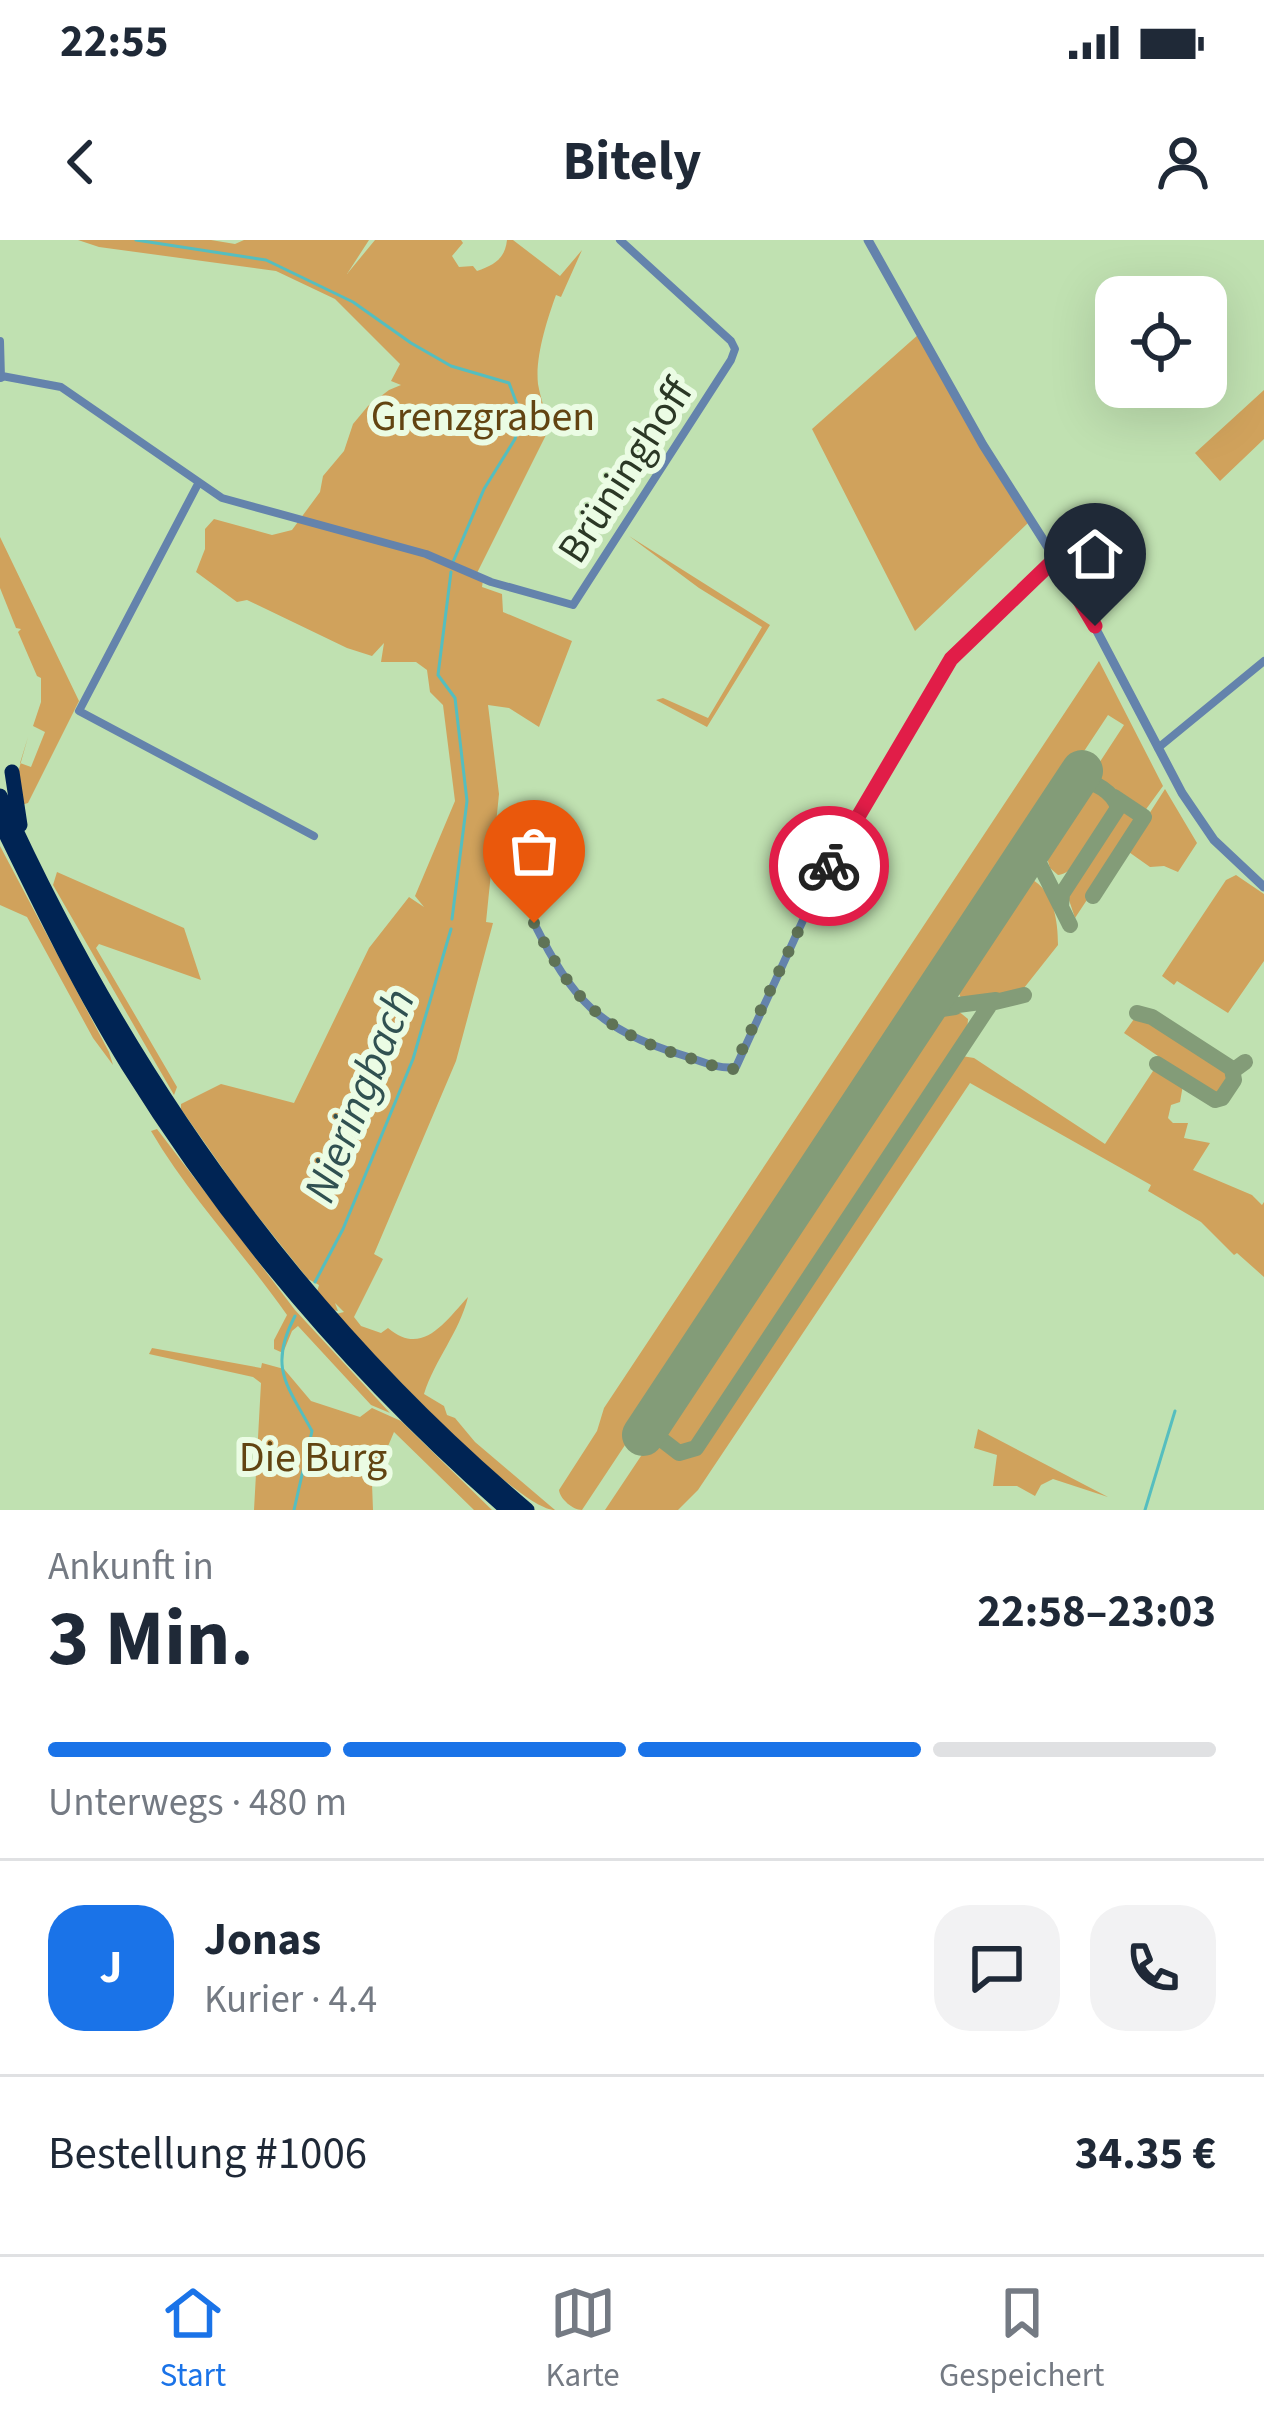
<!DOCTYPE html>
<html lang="de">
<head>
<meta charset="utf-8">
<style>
	:root { --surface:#fff; --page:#f2f2f3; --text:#1f2937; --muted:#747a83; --line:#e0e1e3; --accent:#1a73e8 }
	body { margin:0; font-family:"Source Sans 3",sans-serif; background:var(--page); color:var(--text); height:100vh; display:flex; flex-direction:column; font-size:45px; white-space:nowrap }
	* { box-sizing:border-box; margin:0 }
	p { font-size:39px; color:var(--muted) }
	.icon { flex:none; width:66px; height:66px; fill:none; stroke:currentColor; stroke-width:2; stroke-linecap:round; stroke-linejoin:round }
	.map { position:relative; height:1270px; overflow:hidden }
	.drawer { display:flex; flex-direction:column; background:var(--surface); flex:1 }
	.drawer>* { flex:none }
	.buttons { position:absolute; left:1095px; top:36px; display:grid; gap:24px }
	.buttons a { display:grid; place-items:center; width:132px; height:132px; border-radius:24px; background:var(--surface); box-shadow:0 12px 48px #0002; font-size:60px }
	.pin { position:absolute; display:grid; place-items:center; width:102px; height:102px; color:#fff; margin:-123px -51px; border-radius:50% 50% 50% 0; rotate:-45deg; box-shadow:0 0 12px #0007 }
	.pin .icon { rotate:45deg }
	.courier { position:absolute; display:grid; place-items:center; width:120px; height:120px; margin:-60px; border:9px solid #e11d48; border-radius:50%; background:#fff; color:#222; box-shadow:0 3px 15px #0007 }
	.headline em { font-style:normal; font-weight:700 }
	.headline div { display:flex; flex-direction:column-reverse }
	.headline { display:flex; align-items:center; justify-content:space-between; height:204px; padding:0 48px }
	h1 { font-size:78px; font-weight:700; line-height:90px }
	.bar { display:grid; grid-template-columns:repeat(4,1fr); gap:18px 12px; align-content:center; height:144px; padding:0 48px }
	.bar i { height:15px; border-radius:9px; background:var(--line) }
	.bar .on { background:var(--accent) }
	.bar p { grid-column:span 4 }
	.line { display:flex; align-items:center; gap:30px; padding:0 48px; border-top:3px solid var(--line) }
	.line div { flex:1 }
	.round { display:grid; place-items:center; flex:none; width:126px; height:126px; border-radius:36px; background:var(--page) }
	.status { display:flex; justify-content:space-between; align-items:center; height:84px; padding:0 60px; background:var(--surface); direction:ltr }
	.status svg { height:33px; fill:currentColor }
	header { display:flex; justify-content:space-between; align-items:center; height:156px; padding:0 48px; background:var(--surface); font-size:54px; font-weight:700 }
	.dock { display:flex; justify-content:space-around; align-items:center; height:168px; border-top:3px solid var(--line); background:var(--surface); font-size:33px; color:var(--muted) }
	.dock a { display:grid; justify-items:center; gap:6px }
	.dock .on { color:var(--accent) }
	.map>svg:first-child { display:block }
	.green { fill:#d0a25c }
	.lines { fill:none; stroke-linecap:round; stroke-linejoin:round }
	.stream { stroke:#55bebf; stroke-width:3 }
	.taxiway { stroke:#839c78; stroke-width:16 }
	.runway { stroke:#839c78; stroke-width:42 }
	.minor { stroke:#6483ac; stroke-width:8 }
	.tertiary { stroke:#6483ac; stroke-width:9 }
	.motorway { stroke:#002454; stroke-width:15 }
	.done { stroke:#5f7356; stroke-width:12; stroke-dasharray:0 21.6 }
	.route { stroke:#e11d48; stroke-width:15 }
	.labels { text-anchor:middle; stroke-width:12; stroke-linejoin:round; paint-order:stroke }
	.park-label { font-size:42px; fill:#624412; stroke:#ebfce4 }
	.street-label { font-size:42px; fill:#2b3825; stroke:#ebfce4 }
	.water-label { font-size:45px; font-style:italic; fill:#305151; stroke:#ebfce4 }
</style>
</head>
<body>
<div class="status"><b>22:55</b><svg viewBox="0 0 49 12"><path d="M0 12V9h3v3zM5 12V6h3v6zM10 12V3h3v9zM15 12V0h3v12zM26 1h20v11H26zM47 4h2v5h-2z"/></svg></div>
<header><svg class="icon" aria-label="back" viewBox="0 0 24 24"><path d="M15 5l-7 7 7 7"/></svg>Bitely<svg class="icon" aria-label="person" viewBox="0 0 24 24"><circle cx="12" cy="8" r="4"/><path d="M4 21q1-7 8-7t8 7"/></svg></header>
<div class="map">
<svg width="1264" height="1270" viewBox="0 0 1264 1270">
	<rect width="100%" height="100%" fill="#c0e1b1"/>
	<path class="green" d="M78,0H211L235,4L244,0H369L347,34L375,0H461L463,3L452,16L459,27L473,26L477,31C494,25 505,19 507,0H513L560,36L582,10L561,57L556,55C547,80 535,117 538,144C541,162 548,174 547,193L475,337L483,340L482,347L502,354L503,372L572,401L539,487L509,468L488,465L499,554L486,682L493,683L456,821L374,1014L383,1019L354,1077L361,1086L381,1093L388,1088C422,1117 444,1083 468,1057C459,1093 435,1119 424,1154L444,1166L447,1175L455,1178L475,1202L555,1270C517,1270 369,1109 336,1074L344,1072L335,1063L338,1071L332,1070L317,1052L319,1045L308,1039L244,959L181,869V864L221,844L294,863L369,708L409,657L424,667L415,656L455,561L443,465L430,452L427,430L416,422H381L384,403L372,416L347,408L247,360L237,362L196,332L205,309V289L214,279L272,295L292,290L320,252L323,236L344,211L353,184L368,166L389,150L401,145L391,141L400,124L335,59L276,31L99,7Z
		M919,94L1029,282L915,391L812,189Z
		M1264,150V199L1220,241L1195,213Z
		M629,296L770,385L707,487L656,460L663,458L708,478L762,387L699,348Z
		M0,297L79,461L28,563L21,565L17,536L28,497L20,523L31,527L45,492L33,486L41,462V438L37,436L18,392L21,389L16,388L0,348Z
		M1099,421L1163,546L1144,572L1090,537L1124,485L1108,475L582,1270C573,1270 560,1259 559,1250L597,1191L604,1168Z
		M1093,549L1111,562C1113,582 1078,634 1058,635L1050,628L1044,608L1078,555Z
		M1165,549L1197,603L1178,632L1164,626L1150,627L1126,610Z
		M1127,570L1139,581L1075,678L1067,654L1122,571Z
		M0,606L109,812L113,825L93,798L27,677L0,665Z
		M57,632L184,688L201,740L99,704L96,708L177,847L174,855L53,645Z
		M1236,635L1264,654V721L1228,773L1177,741L1174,745L1162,736L1226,640Z
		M1031,639C1054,651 1058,681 1058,705L1024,748L972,760L961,758L954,743L1019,644Z
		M957,770L968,779L967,793L698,1201L684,1209L667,1202L662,1192L665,1180L931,777Z
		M1134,779L1148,781L1227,832L1230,839L1222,853L1212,855L1159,821L1158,816L1124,793Z
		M962,816L974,818L1105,904L1155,828L1183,845L1180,862L1171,865L1168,878L1173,883H1188L1184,898L1210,903L1193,930L1252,955L1262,965L1264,962V1037L1237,1013L1234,1015L1201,982L1148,951L1151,945L970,843L698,1250L678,1270H605L651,1201C668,1212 683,1224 701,1208Z
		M157,889L295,1070L390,1173L371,1165L298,1086L292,1091L283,1113L274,1109V1100L287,1075C243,1012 189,956 151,891Z
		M152,1108L261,1128L262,1123L284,1129L311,1161L360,1177L372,1168L401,1181L492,1270H474L394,1192L372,1244L373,1270H254L261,1143L253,1137L149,1114Z
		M978,1189L1108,1257L1053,1239L1041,1245L1035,1256L1017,1246H993L997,1215L974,1208Z"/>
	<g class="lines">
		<path class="stream" d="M136,0L266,20L353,62L411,103L451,126L509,143L521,175L515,199L484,249L453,322
			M451,332L438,435L455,458L467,561L452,679
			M315,1042L343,989L413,819L451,689
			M294,1270L312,1191C287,1145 268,1127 295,1076
			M1145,1270L1175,1171"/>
		<path class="taxiway" d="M1036,601L1035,615L1070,685
			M1015,633L1031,624L1042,629
			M1093,656L1144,577L1114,557
			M1061,667L1062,654L1118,568C1114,553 1094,540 1079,541L1069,551
			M944,743L941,756L950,766L996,760
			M1137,773L1152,777L1234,830L1245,822
			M921,777L929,771L955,767
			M1157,824L1215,860L1222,858L1234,840L1232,829
			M654,1179L653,1193L679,1213L696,1208L991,763L1024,755"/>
		<path class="runway" d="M643,1195L1082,531"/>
		<path class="minor" d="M0,101L1,138
			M2,136L61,147L222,258L426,314L491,342L573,365L731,120L735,109L731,101L620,0
			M199,242L79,471L314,596
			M1158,508L1264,421
			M534,683C572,759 599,790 682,815C699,820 718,830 736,827L820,643L947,425L1055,319"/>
		<path class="tertiary" d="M868,0L983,205L1077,353L1182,553L1214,600L1264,647"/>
		<path class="motorway" d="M12,532L20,585
			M0,556C124,830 297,1076 527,1270
			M0,582C40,664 80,747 128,825C232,992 360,1141 508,1270"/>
	</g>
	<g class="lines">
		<path class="done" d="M534,683C570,755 599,789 677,814C695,819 714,828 733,829L829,626"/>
		<path class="route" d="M829,626L951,419L1055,319L1095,386"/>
	</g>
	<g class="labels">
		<g class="park-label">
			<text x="483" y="190">Grenzgraben</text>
			<text x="313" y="1231">Die Burg</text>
		</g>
		<g class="street-label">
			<text transform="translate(624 230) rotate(-57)" y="15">Brüninghoff</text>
		</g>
		<g class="water-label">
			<text transform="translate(358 855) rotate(-68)" y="16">Nieringbach</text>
		</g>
	</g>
</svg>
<div class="buttons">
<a><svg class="icon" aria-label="locate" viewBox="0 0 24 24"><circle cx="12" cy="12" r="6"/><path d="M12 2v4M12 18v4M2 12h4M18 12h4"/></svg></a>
</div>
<div class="pin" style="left:534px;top:683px;background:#ea580c"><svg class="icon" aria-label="bag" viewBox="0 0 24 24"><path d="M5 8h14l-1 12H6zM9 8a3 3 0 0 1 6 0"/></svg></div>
<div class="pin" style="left:1095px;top:386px;background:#1f2937"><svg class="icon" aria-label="home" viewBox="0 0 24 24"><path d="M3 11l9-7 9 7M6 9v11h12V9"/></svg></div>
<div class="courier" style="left:829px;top:626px"><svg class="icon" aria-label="bike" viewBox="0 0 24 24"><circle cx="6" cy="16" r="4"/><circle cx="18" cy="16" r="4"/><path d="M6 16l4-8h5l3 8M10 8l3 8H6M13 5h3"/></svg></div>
</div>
<section class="drawer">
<div class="headline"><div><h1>3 Min.</h1><p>Ankunft in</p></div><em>22:58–23:03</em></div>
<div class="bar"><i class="on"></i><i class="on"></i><i class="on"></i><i></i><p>Unterwegs · 480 m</p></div>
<div class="line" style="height:216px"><b class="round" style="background:var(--accent);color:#fff">J</b><div><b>Jonas</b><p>Kurier · 4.4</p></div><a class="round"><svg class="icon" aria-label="chat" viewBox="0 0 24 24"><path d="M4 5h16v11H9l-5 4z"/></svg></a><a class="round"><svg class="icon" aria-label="phone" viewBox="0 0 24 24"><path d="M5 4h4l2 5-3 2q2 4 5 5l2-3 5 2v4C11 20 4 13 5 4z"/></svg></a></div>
<div class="line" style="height:156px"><div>Bestellung #1006</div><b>34.35 €</b></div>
</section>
<nav class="dock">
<a class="on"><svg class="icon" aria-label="home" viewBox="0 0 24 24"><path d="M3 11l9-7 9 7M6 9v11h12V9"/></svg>Start</a>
<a><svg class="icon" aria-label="map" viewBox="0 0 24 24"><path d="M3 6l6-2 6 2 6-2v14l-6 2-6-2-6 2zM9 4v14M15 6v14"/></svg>Karte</a>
<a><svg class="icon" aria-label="saved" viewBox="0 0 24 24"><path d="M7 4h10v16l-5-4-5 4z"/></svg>Gespeichert</a>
</nav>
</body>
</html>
